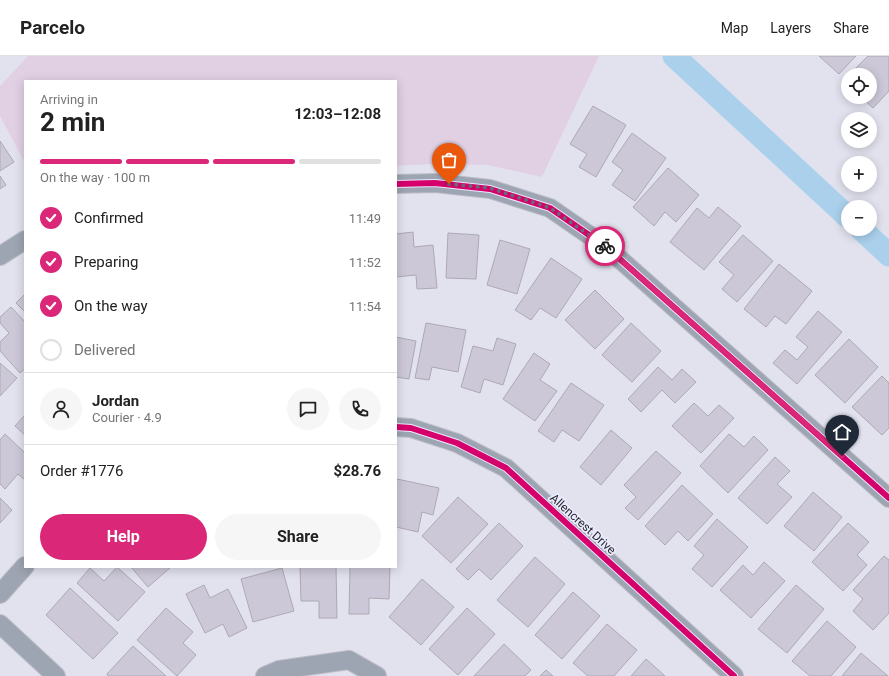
<!DOCTYPE html>
<html lang="en">
<head>
<meta charset="utf-8">
<style>
	:root { --surface:#fff; --page:#f6f6f6; --text:#222; --muted:#767676; --line:#e0e0e0; --accent:#db2777 }
	body { margin:0; font-family:Roboto,sans-serif; background:var(--page); color:var(--text); height:100vh; display:flex; flex-direction:column; font-size:15px; white-space:nowrap }
	* { box-sizing:border-box; margin:0 }
	p { font-size:13px; color:var(--muted) }
	.icon { flex:none; width:22px; height:22px; fill:none; stroke:currentColor; stroke-width:2; stroke-linecap:round; stroke-linejoin:round }
	.map { position:relative; flex:1; overflow:hidden }
	.drawer { position:absolute; left:24px; top:24px; width:373px; height:488px; display:flex; flex-direction:column; background:var(--surface); border-radius:0px; box-shadow:0 2px 10px #0003 }
	.drawer>* { flex:none }
	.fabs { position:absolute; left:841px; top:12px; display:grid; gap:8px }
	.fabs a { display:grid; place-items:center; width:36px; height:36px; border-radius:50%; background:var(--surface); box-shadow:0 2px 10px #0003; font-size:20px }
	.pin { position:absolute; display:grid; place-items:center; width:34px; height:34px; color:#fff; margin:-41px -17px; border-radius:50% 50% 50% 0; rotate:-45deg; box-shadow:0 0 4px #0007 }
	.pin .icon { rotate:45deg }
	.courier { position:absolute; display:grid; place-items:center; width:40px; height:40px; margin:-20px; border:3px solid #db2777; border-radius:50%; background:#fff; color:#222; box-shadow:0 1px 5px #0007 }
	.overview em { font-style:normal; font-weight:700 }
	.overview div { display:flex; flex-direction:column-reverse }
	.overview { display:flex; align-items:center; justify-content:space-between; height:68px; padding:0 16px }
	h1 { font-size:26px; font-weight:700; line-height:30px }
	.bar { display:grid; grid-template-columns:repeat(4,1fr); gap:6px 4px; align-content:center; height:48px; padding:0 16px }
	.bar i { height:5px; border-radius:3px; background:var(--line) }
	.bar .selected { background:var(--accent) }
	.bar p { grid-column:span 4 }
	.line { display:flex; align-items:center; gap:10px; padding:0 16px; border-top:1px solid var(--line) }
	.line div { flex:1 }
	.round { display:grid; place-items:center; flex:none; width:42px; height:42px; border-radius:21px; background:var(--page) }
	ol { padding:0 16px; list-style:none }
	li { display:flex; align-items:center; gap:12px; height:44px }
	li p { margin-inline-start:auto }
	li .icon { padding:4px; border-radius:50%; background:var(--accent); color:#fff; stroke-width:4 }
	li:last-child { color:var(--muted) }
	li i { width:22px; height:22px; border:2px solid var(--line); border-radius:50% }
	.button { display:flex; gap:8px; margin-top:auto; padding:8px 16px }
	.button a { flex:1; height:46px; border-radius:24px; background:var(--accent); color:#fff; font-size:16px; font-weight:700; line-height:46px; text-align:center }
	.button a+a { background:var(--page); color:var(--text) }
	header { display:flex; align-items:center; gap:24px; box-sizing:border-box; height:56px; padding:0 20px; background:var(--surface); border-bottom:1px solid var(--line) }
	header strong { font-size:19px }
	nav { display:flex; gap:22px; margin-inline-start:auto; font-size:14px }
	.map>svg:first-child { display:block }
	.green { fill:#e1d0e4 }
	.lines { fill:none; stroke-linecap:round; stroke-linejoin:round }
	.canal { stroke:#aad0ec; stroke-width:23 }
	.building { fill:#cdc8d8; stroke:#aca9b3 }
	.minor-casing { stroke:#bebec9; stroke-width:20 }
	.minor { stroke:#9ea5b2; stroke-width:18 }
	.cycleway-casing { stroke:#eaebfd; stroke-width:8 }
	.cycleway { stroke:#d6006c; stroke-width:6 }
	.done { stroke:#6a6a75; stroke-width:4; stroke-dasharray:0 7.2 }
	.route { stroke:#db2777; stroke-width:5 }
	.labels { text-anchor:middle; stroke-width:3.5; stroke-linejoin:round; paint-order:stroke }
	.street-label { font-size:12px; fill:#2a2a33; stroke:#eaebfd }
</style>
</head>
<body>
<header>
<strong>Parcelo</strong>
<nav><a>Map</a><a>Layers</a><a>Share</a></nav>
</header>
<div class="map">
<svg width="889" height="620" viewBox="0 0 889 620">
	<rect width="100%" height="100%" fill="#e2e2ef"/>
	<path class="green" d="M28,0H599L542,121L487,109L433,108L396,110V25H25V107L0,60V30Z"/>
	<g class="lines">
		<path class="canal" d="M674,0L848,161
			M861,173L889,199"/>
	</g>
	<path class="building" d="M819,0H856L839,18Z
		M868,0H889V35L873,52L861,41H870V19H860L854,14Z
		M593,50L626,69L596,121L579,111L587,98L570,88Z
		M632,77L666,102L635,145L612,129L623,114L612,106Z
		M0,85L14,106L0,115Z
		M668,112L699,139L676,166L665,156L654,170L633,151Z
		M0,120L6,129L0,133Z
		M718,151L741,170L704,214L670,186L697,152L709,162Z
		M413,176L414,191L433,189L437,232L417,233L416,219L396,221V178Z
		M448,177L479,179L476,223L446,222Z
		M743,179L773,205L737,246L722,233L734,219L719,206Z
		M500,184L530,193L517,238L487,229Z
		M551,202L582,223L556,262L540,252L531,264L515,254Z
		M779,208L812,235L786,268L775,260L766,271L744,253Z
		M595,234L624,263L595,293L565,264Z
		M25,238V256L16,247Z
		M11,251L25,266V313L20,317L0,295V286L9,277L0,267V261Z
		M818,255L842,276L797,328L773,307L785,294L797,304L808,291L796,281Z
		M426,267L466,274L458,316L432,311L429,324L415,322Z
		M631,267L661,295L632,326L602,299Z
		M396,281L416,285L409,323L396,321Z
		M497,282L516,288L503,329L484,323L480,337L461,331L473,290L493,295Z
		M849,283L878,311L845,347L815,319Z
		M534,297L550,308L540,324L557,335L535,365L503,343Z
		M0,307L17,322L0,340Z
		M658,311L672,324L682,313L696,326L675,347L662,334L641,356L628,343Z
		M882,320L889,327V372L882,379L852,351Z
		M571,327L604,349L579,385L562,374L554,386L538,375Z
		M694,347L708,360L719,349L734,362L701,397L672,370Z
		M25,359V379L15,370Z
		M611,374L632,392L601,429L580,411Z
		M5,378L25,397V424L18,418L5,433L0,428V384Z
		M729,378L744,391L754,380L768,394L728,437L700,410Z
		M656,395L681,417L638,464L625,452L636,441L624,429Z
		M775,401L790,415L777,428L792,441L767,468L738,442Z
		M397,423L439,432L433,459L422,456L418,476L396,471V430Z
		M682,429L713,458L688,485L678,475L665,489L645,470Z
		M813,436L842,461L814,495L784,470Z
		M458,441L488,468L451,507L422,480Z
		M0,442L12,454L0,467Z
		M717,463L748,491L712,531L692,513L704,499L694,490Z
		M499,467L523,490L491,524L479,513L468,524L456,513Z
		M848,467L869,486L857,499L867,509L843,535L812,506Z
		M884,500L889,504V557L873,574L853,555L863,543L853,534Z
		M535,501L565,528L528,571L497,544Z
		M764,506L785,525L751,562L720,534L743,509L753,519Z
		M117,511L145,536L118,565L77,527L90,512L104,525Z
		M131,511H171L148,531Z
		M300,511H336L337,562H319V545H301Z
		M350,511H390L389,543L369,542V558H349Z
		M282,512L294,555L253,566L241,523Z
		M422,523L454,551L421,589L389,561Z
		M204,529L210,542L228,533L247,572L229,581L223,568L205,577L186,538Z
		M796,529L824,553L787,597L758,573Z
		M70,532L118,577L93,603L46,559Z
		M573,536L600,560L562,603L535,579Z
		M166,552L193,576L183,587L196,599L177,620L137,584Z
		M467,552L495,578L458,619L429,593Z
		M827,565L856,591L831,620H810L792,605Z
		M607,568L637,594L614,620H588L573,607Z
		M504,588L531,614L525,620H474Z
		M133,590L166,620H108L107,618Z
		M861,597L888,620H842Z
		M646,603L665,620H631Z
		M546,614L553,620H540Z"/>
	<g class="lines">
		<g class="minor-casing">
			<path id="minor" d="M396,128L435,127L490,133L550,152L605,190L889,442
				M0,200L25,184
				M396,371L411,372L457,387L506,412L734,620
				M0,538L25,510
				M0,568L56,620
				M265,620L279,614L349,604L377,620"/>
		</g>
		<use href="#minor" class="minor"/>
		<g class="cycleway-casing">
			<path id="cycleway" d="M396,128L435,127L490,133L550,152L605,190L889,442
				M396,371L411,372L457,387L506,412L734,620"/>
		</g>
		<use href="#cycleway" class="cycleway"/>
	</g>
	<g class="lines">
		<path class="done" d="M449,128L490,132L550,152L605,190"/>
		<path class="route" d="M605,190L842,400"/>
	</g>
	<g class="labels">
		<g class="street-label">
			<text transform="translate(583 468) rotate(42)" y="4">Allencrest Drive</text>
		</g>
	</g>
</svg>
<div class="fabs">
<a><svg class="icon" aria-label="locate" viewBox="0 0 24 24"><circle cx="12" cy="12" r="6"/><path d="M12 2v4M12 18v4M2 12h4M18 12h4"/></svg></a>
<a><svg class="icon" aria-label="layers" viewBox="0 0 24 24"><path d="M12 4l9 5-9 5-9-5zM3 14l9 5 9-5"/></svg></a>
<a>+</a>
<a>−</a>
</div>
<div class="pin" style="left:449px;top:128px;background:#ea580c"><svg class="icon" aria-label="bag" viewBox="0 0 24 24"><path d="M5 8h14l-1 12H6zM9 8a3 3 0 0 1 6 0"/></svg></div>
<div class="pin" style="left:842px;top:400px;background:#1f2937"><svg class="icon" aria-label="home" viewBox="0 0 24 24"><path d="M3 11l9-7 9 7M6 9v11h12V9"/></svg></div>
<div class="courier" style="left:605px;top:190px"><svg class="icon" aria-label="bike" viewBox="0 0 24 24"><circle cx="6" cy="16" r="4"/><circle cx="18" cy="16" r="4"/><path d="M6 16l4-8h5l3 8M10 8l3 8H6M13 5h3"/></svg></div>
<section class="drawer">
<div class="overview"><div><h1>2 min</h1><p>Arriving in</p></div><em>12:03–12:08</em></div>
<div class="bar"><i class="selected"></i><i class="selected"></i><i class="selected"></i><i></i><p>On the way · 100 m</p></div>
<ol>
<li><svg class="icon" aria-label="check" viewBox="0 0 24 24"><path d="M5 12l5 5 9-10"/></svg>Confirmed<p>11:49</p></li>
<li><svg class="icon" aria-label="check" viewBox="0 0 24 24"><path d="M5 12l5 5 9-10"/></svg>Preparing<p>11:52</p></li>
<li><svg class="icon" aria-label="check" viewBox="0 0 24 24"><path d="M5 12l5 5 9-10"/></svg>On the way<p>11:54</p></li>
<li><i></i>Delivered</li>
</ol>
<div class="line" style="height:72px"><a class="round"><svg class="icon" aria-label="person" viewBox="0 0 24 24"><circle cx="12" cy="8" r="4"/><path d="M4 21q1-7 8-7t8 7"/></svg></a><div><b>Jordan</b><p>Courier · 4.9</p></div><a class="round"><svg class="icon" aria-label="chat" viewBox="0 0 24 24"><path d="M4 5h16v11H9l-5 4z"/></svg></a><a class="round"><svg class="icon" aria-label="phone" viewBox="0 0 24 24"><path d="M5 4h4l2 5-3 2q2 4 5 5l2-3 5 2v4C11 20 4 13 5 4z"/></svg></a></div>
<div class="line" style="height:52px"><div>Order #1776</div><b>$28.76</b></div>
<div class="button"><a>Help</a><a>Share</a></div>
</section>
</div>
</body>
</html>
